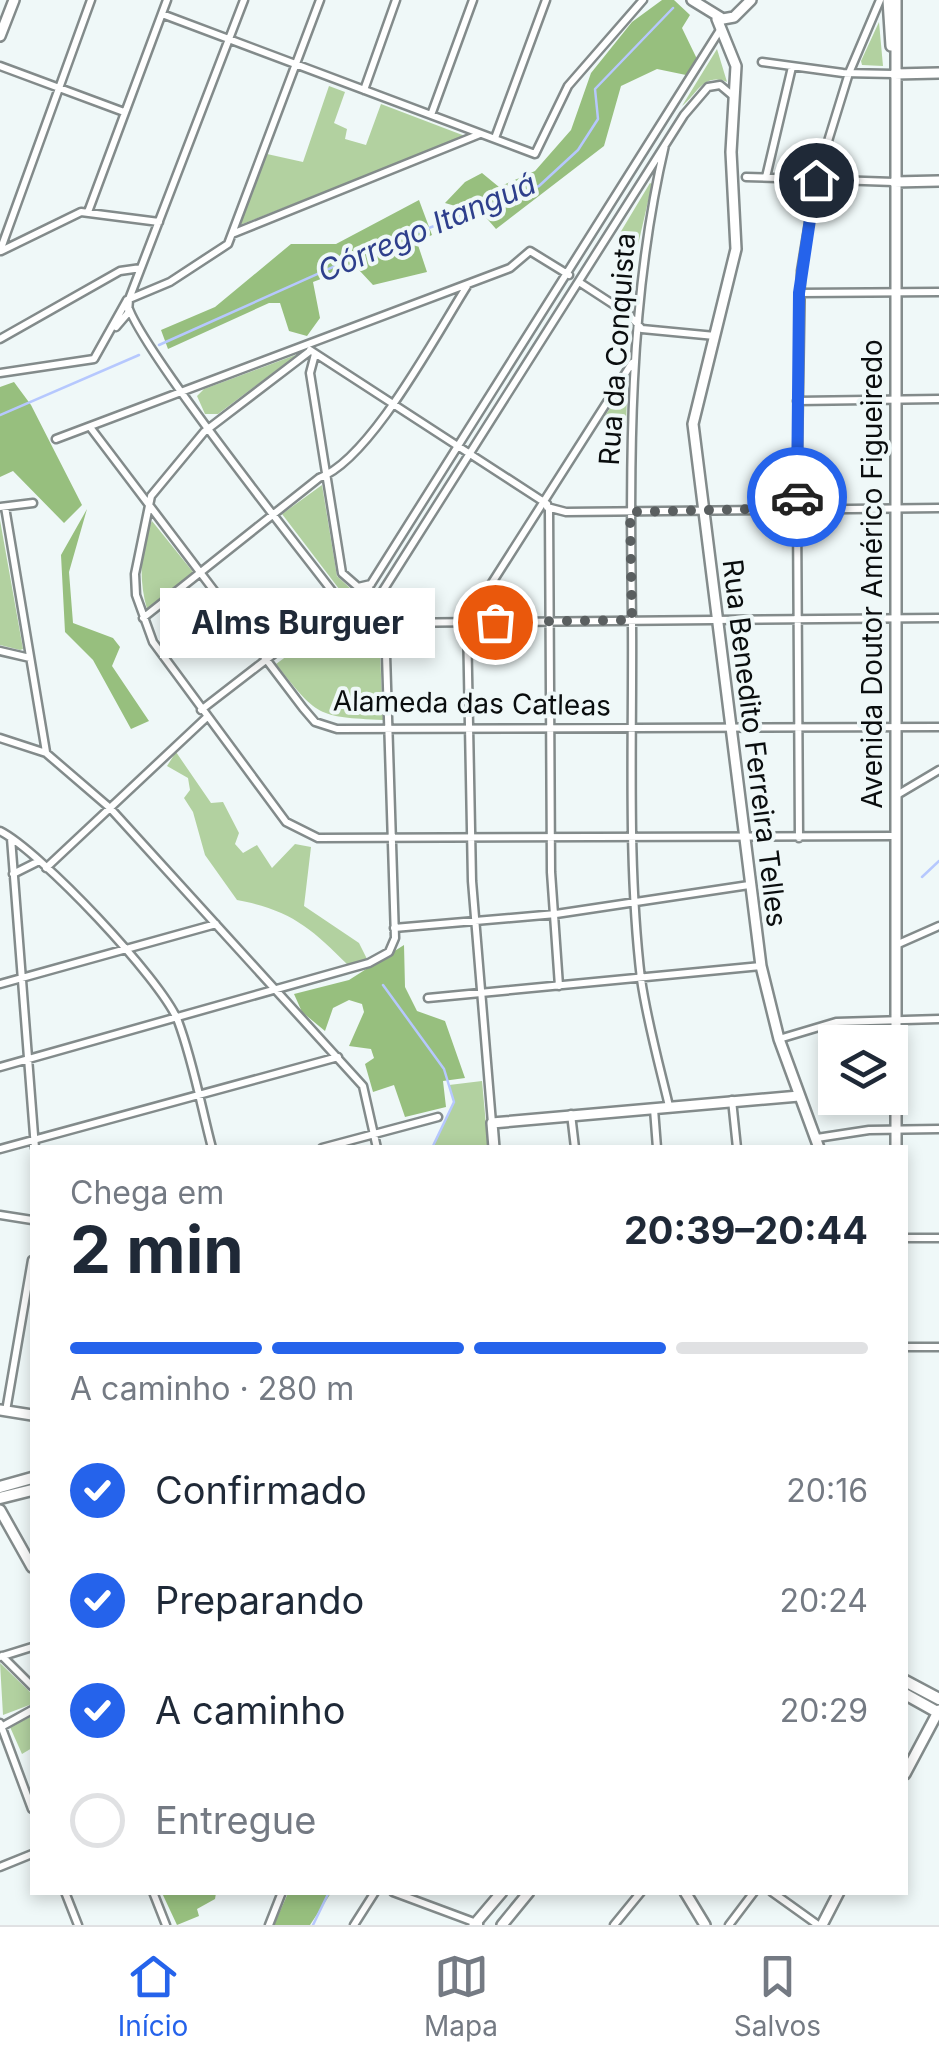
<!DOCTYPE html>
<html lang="pt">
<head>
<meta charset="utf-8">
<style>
	:root { --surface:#fff; --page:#f6f6f7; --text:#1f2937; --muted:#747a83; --line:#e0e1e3; --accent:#2563eb }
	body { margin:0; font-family:Inter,sans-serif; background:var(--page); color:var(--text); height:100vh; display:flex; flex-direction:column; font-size:38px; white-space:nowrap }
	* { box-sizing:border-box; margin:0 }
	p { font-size:32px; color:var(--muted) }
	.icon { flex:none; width:55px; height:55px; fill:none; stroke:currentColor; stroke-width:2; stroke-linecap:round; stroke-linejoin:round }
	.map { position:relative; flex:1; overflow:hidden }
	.drawer { position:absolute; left:30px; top:1145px; width:878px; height:750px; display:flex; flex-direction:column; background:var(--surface); border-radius:0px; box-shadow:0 5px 15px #0003 }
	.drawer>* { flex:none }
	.fabs { position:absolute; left:818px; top:1025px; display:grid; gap:20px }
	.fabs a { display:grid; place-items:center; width:90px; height:90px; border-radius:0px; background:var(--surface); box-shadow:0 5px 15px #0003; font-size:50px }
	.pin { position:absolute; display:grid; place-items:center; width:85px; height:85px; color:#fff; margin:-42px; border:5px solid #fff; border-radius:50%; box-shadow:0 2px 10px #0007 }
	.courier { position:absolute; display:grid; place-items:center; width:100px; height:100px; margin:-50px; border:8px solid #2563eb; border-radius:50%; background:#fff; color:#222; box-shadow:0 2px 12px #0007 }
	.bubble { position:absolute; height:70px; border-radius:0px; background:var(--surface); box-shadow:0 5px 15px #0003; font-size:32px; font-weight:700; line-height:70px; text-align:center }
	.overview em { font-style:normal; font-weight:700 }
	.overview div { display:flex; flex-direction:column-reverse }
	.overview { display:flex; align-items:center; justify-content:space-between; height:170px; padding:0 40px }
	h1 { font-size:65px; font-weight:700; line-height:75px }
	.bar { display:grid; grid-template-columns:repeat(4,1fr); gap:15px 10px; align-content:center; height:120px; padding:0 40px }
	.bar i { height:12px; border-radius:8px; background:var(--line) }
	.bar .selected { background:var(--accent) }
	.bar p { grid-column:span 4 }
	ol { padding:0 40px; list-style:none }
	li { display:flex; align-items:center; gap:30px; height:110px }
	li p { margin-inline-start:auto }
	li .icon { padding:10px; border-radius:50%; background:var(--accent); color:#fff; stroke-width:4 }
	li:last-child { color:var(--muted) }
	li i { width:55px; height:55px; border:5px solid var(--line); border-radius:50% }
	.menu { display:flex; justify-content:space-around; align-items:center; height:140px; border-top:2px solid var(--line); background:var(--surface); font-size:28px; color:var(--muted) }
	.menu a { display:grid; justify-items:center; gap:5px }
	.menu .selected { color:var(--accent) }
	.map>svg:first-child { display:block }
	.green { fill:#b2d1a0 }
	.forest { fill:#97bf7e }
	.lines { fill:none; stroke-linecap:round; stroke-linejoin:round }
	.stream { stroke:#b6c8fe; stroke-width:2.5 }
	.street-casing { stroke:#838b8b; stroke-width:11 }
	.secondary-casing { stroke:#838b8b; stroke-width:14 }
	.primary-casing { stroke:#838b8b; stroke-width:15 }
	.street { stroke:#fff; stroke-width:6 }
	.secondary { stroke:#fff; stroke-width:9 }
	.primary { stroke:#fff; stroke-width:10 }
	.done { stroke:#5a5f60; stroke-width:10; stroke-dasharray:0 18 }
	.route { stroke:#2563eb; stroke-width:12 }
	.labels { text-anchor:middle; stroke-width:8; stroke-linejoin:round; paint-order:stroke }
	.street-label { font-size:28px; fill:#0a0d0e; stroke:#eff8f8 }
	.water-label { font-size:30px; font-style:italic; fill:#2e3f8c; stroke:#eff8f8 }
</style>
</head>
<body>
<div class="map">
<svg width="939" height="1925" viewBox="0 0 939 1925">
	<rect width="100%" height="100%" fill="#eff8f8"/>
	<path class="green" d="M879,22L883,66L862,65L861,61Z
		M717,49L727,82C703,72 696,96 682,106Z
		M329,86L345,92L334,123L347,129L345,139L366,145L381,104L465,136L240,225L267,154L303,162Z
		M650,183L652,184L638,245L620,233Z
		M298,354L218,414H205L197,396L204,389Z
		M621,392L627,398L626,424L602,420Z
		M322,485L337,576L353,591L346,598L282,514Z
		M0,520L23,649L20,650L0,645Z
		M152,521L193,572L147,609C139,582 139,545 152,521Z
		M345,621L379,629L383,720C317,717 317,716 276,664L333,622Z
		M176,752L211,803L223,802L239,833L235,844L243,853L257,845L272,868L295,844L311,847L304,906L359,943L367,959L348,965C310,927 290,910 237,900L205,855L193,812L184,798L190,790L188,778L167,766Z
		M482,1081L488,1147H432L454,1102L449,1085Z
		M0,1663L32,1694V1704L3,1715Z
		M32,1716V1748L22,1754L10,1727Z"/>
	<path class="forest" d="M662,0H674L690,15L682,28L697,59L686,75L657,69L621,86L604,146L496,229L483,214L445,203L465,182L482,173L499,187L535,171L571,130L591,73L632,22Z
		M419,200L432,235L417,242L427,272L373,285L359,270L347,269L313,282L320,318L307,336L289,331L280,303H269L168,349L161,330L215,307L291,244H336Z
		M14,382L31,405L82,505L64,523L13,471L0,477V387Z
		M87,509L69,572L73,623L113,638L120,647L112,666L149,721L131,729L93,660L65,632L61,555Z
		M404,945L405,987L417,1011L445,1021L465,1078L443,1081L446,1107L405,1117L394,1085L373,1092L365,1064L374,1058L371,1049L349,1046L364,1012L362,1004L349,1000L333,1008L325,1031L302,1012L294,994L349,980Z
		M162,1893H216L215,1899L197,1909L199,1916L177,1925Z
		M288,1893V1892L331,1893L310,1925H274Z"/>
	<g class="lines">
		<path class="stream" d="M159,345L371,250L539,186L578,150L598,119L595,89L673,8
			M0,415L139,355
			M922,877L939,861
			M383,985L444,1069L454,1102L432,1148
			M313,1925L329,1892"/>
		<g class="street-casing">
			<path id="street" d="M162,14L535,154L568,86L643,0
				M762,62L843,73L894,74
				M0,66L124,112
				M364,90L396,0
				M431,115L473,0
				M495,138L546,0
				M665,145C628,302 630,460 632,621C633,740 627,861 641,979C647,1021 659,1064 669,1106
				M746,177L894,182
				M766,177L792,67
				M88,212L167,0
				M232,234L480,134
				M0,251L91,0
				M1,251L81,212L159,222
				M579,282L628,314L642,329L715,336
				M799,293L939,292
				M127,300C125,330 305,555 335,595C351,614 362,618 385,623L939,618
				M116,327L128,313L129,299L244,0
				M0,339L120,271L141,268
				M310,350L547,504
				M310,351L204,432L151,496L135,574L136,595L153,642L286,822L318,838L895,836
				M315,354L310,373L342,573L358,587L371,584
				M0,373L94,359L127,300L170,282L228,244L320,0
				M797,401L939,399
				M90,427L303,708L315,722L337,729L939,727
				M56,439L510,268L530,251L569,275
				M0,507L33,503
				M5,507L46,752
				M547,507L566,512L939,508
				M549,509L551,872L559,986
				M143,618L319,478C370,460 436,335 467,286
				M320,618L335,603V595L347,602L360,598
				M365,619L684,115L708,87L720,85L733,96
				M0,651L30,658
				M201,710L315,622L352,614L720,30
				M0,738L46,753L110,808L363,1086L377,1148
				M897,795L939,770
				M0,831C40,851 161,979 178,1021C193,1061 201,1106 212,1148
				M11,838L35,1148
				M799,838L797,508L801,271L816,180L849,73L880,0
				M46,868L207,717
				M13,874L39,861
				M394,928L556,914L749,885
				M896,945L939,926
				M0,984L216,924
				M428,998L761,966
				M779,1039L836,1022L939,1019
				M0,1067L369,963L389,952L395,938L385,623
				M732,1100L737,1148
				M654,1109L657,1148
				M571,1114L575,1148
				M492,1123L472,881L467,622L632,363
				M817,1138L869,1130L939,1129
				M322,1148L438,1117
				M0,1149L338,1057
				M0,1215L32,1220
				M905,1238H939
				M905,1347H939
				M6,1411L32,1260
				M2,1656L32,1686
				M0,1657L32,1647
				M0,1723L32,1809
				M1,1727L32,1710
				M0,1867L32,1854
				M65,1892L78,1925
				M153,1892L166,1925
				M393,1892L479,1924
				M772,1892L818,1925
				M269,1925L282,1892
				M354,1925L375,1892
				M614,1925L641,1892
				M729,1925L754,1892"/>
		</g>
		<g class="secondary-casing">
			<path id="secondary" d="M692,0L723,19L734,17L751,0
				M888,0L891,46
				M717,19L736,66L731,152L736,249L693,424L761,966L779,1039L819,1148
				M0,36L14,0
				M894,74L939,73
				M894,182L939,181
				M494,1148L492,1123L799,1096
				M896,1148V0
				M0,1410L32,1415
				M0,1510L32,1567
				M905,1774L939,1710
				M685,1892L705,1925
				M474,1925L502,1892
				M502,1925L529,1892
				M822,1925L839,1892"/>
		</g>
		<g class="primary-casing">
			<path id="primary" d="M0,1487L32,1478
				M0,1498L32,1490
				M905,1681L939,1699
				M905,1694L939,1713"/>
		</g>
		<use href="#street" class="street"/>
		<use href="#secondary" class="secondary"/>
		<use href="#primary" class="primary"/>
	</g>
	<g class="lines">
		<path class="done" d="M495,622L632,620L630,512L796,508L797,497"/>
		<path class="route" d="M797,497L799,293L816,180"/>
	</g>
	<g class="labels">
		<g class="street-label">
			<text transform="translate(617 349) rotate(-86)" y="10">Rua da Conquista</text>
			<text transform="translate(872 574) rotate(-90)" y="10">Avenida Doutor Américo Figueiredo</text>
			<text transform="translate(472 703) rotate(1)" y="10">Alameda das Catleas</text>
			<text transform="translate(755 743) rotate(83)" y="10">Rua Benedito Ferreira Telles</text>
		</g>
		<g class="water-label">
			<text transform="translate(427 228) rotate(-23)" y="10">Córrego Itanguá</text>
		</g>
	</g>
</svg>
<div class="fabs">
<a><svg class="icon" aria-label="layers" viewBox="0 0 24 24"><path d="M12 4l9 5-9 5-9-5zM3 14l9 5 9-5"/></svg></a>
</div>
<div class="pin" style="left:495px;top:622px;background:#ea580c"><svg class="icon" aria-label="bag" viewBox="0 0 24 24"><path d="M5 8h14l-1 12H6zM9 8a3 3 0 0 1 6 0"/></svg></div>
<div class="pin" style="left:816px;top:180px;background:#1f2937"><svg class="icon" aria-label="home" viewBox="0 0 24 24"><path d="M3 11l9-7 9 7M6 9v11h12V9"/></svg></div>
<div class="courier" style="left:797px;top:497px"><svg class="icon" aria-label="car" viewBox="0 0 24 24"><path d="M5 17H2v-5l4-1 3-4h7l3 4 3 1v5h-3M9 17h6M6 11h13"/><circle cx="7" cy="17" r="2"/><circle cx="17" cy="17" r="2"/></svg></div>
<div class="bubble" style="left:160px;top:588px;width:275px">Alms Burguer</div>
<section class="drawer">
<div class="overview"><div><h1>2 min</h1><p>Chega em</p></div><em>20:39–20:44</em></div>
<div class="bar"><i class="selected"></i><i class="selected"></i><i class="selected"></i><i></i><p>A caminho · 280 m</p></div>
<ol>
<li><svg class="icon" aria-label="check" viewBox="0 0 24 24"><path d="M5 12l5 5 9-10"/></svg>Confirmado<p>20:16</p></li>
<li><svg class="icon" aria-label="check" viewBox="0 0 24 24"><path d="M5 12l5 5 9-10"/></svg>Preparando<p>20:24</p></li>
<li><svg class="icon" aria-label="check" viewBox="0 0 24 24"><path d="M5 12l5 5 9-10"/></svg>A caminho<p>20:29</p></li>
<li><i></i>Entregue</li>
</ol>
</section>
</div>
<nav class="menu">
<a class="selected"><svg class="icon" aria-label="home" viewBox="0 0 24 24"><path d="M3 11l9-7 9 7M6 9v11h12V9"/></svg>Início</a>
<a><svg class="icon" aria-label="map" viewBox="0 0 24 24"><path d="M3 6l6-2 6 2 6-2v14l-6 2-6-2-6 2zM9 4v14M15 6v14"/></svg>Mapa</a>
<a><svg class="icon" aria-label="saved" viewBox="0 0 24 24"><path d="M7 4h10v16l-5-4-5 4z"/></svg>Salvos</a>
</nav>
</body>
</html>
